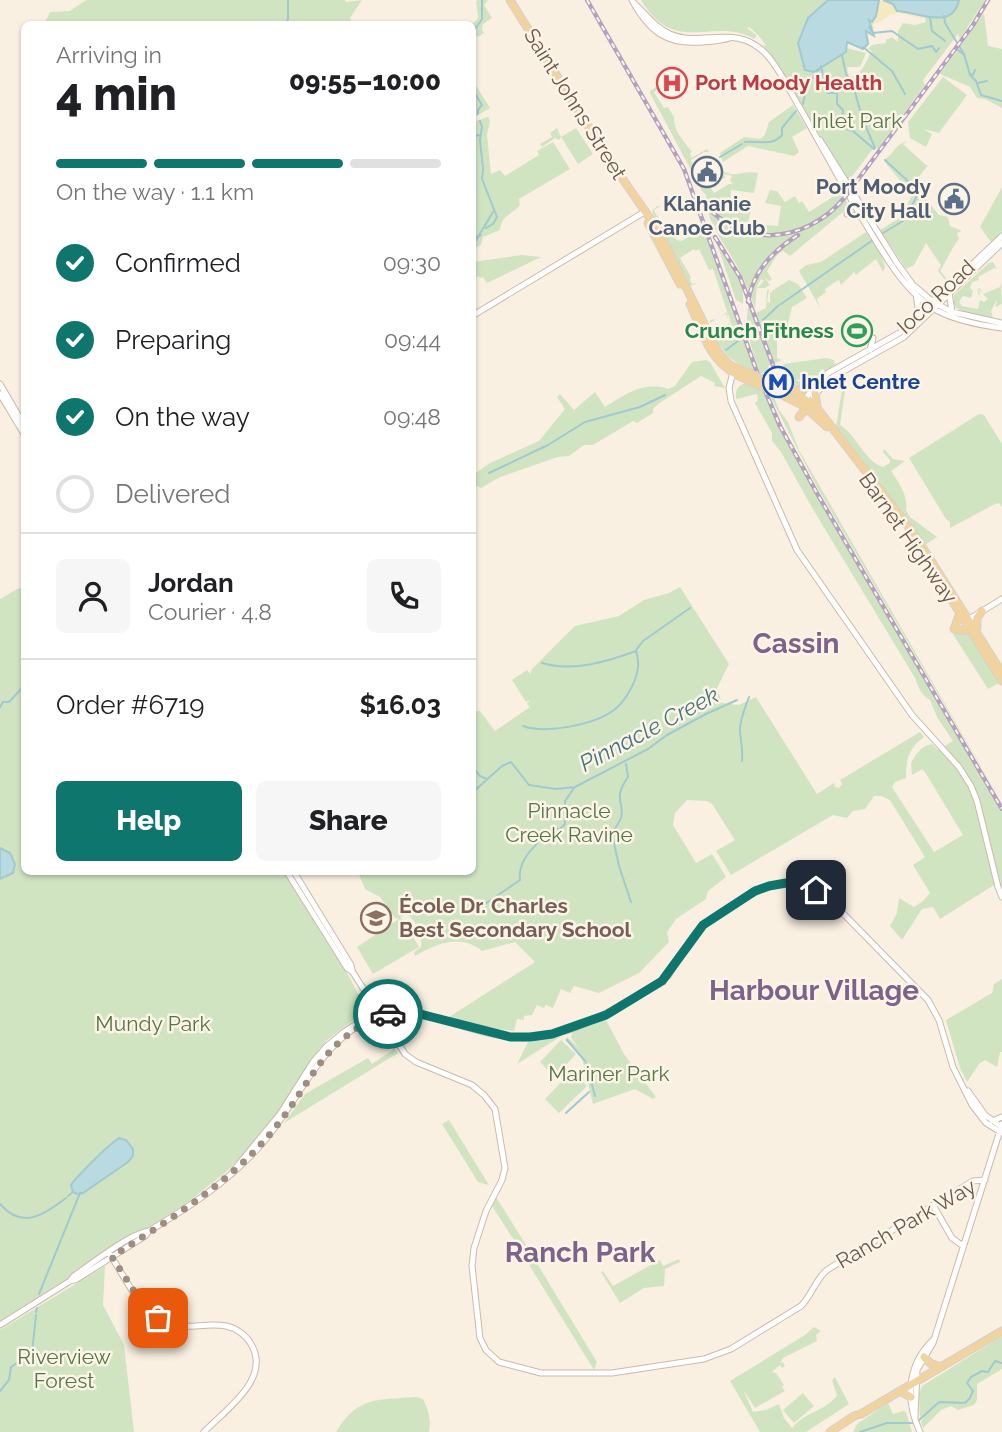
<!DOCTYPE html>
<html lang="en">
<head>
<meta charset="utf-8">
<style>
	:root { --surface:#fff; --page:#f6f6f6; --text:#202124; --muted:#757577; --line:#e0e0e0; --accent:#0f766e }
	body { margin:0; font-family:Raleway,sans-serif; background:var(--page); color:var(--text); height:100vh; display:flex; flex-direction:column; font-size:26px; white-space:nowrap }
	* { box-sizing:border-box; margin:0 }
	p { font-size:23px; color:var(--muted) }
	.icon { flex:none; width:38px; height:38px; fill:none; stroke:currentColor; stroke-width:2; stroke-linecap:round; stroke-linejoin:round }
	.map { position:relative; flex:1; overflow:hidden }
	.side { position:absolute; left:21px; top:21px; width:455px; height:854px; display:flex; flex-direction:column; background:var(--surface); border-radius:10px; box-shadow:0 2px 5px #0004 }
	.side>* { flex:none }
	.pin { position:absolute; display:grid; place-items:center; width:60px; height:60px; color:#fff; margin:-30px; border-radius:14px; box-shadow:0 4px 10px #0006 }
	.courier { position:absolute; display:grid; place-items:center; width:70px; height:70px; margin:-35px; border:5px solid #0f766e; border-radius:50%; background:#fff; color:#222; box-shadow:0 2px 9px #0007 }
	.overview em { font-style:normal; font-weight:800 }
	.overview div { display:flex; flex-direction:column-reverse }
	.overview { display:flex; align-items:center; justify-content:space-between; height:119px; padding:0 35px }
	h1 { font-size:46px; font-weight:800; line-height:52px }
	.bar { display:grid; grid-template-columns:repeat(4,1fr); gap:10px 7px; align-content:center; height:84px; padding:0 35px }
	.bar i { height:9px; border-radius:5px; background:var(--line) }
	.bar .active { background:var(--accent) }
	.bar p { grid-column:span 4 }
	.line { display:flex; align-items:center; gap:18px; padding:0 35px; border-top:2px solid var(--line) }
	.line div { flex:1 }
	.round { display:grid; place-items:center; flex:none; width:74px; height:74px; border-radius:10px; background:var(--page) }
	ol { padding:0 35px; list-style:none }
	li { display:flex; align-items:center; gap:21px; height:77px }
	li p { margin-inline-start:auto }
	li .icon { padding:7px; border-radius:50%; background:var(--accent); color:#fff; stroke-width:4 }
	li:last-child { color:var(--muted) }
	li i { width:38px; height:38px; border:4px solid var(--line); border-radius:50% }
	.cta { display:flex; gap:14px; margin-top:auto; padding:14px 35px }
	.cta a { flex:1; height:80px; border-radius:10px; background:var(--accent); color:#fff; font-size:28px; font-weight:800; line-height:80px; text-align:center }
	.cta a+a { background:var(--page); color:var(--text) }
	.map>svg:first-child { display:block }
	.green { fill:#d0e4c2; fill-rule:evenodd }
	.sand { fill:#f5e9bf }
	.water { fill:#b9dae0; stroke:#a0c9d0; stroke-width:2 }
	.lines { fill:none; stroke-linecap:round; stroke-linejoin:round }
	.stream { stroke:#a0c9d0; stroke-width:2 }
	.secondary-casing { stroke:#cdb9aa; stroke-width:7 }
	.primary-casing { stroke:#d6d0cd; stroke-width:9 }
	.secondary { stroke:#fff; stroke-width:5 }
	.primary { stroke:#f1d3a0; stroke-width:7 }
	.rail-casing { stroke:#b2a2c0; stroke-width:4.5 }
	.rail { stroke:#fcf4e7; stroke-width:2; stroke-dasharray:5; stroke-linecap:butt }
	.primary-bridge-casing { stroke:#d6d0cd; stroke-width:9; stroke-linecap:butt }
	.primary-bridge { stroke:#f1d3a0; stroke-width:7 }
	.done { stroke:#9e8d80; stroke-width:7; stroke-dasharray:0 12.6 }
	.route { stroke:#0f766e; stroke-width:9 }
	.labels { text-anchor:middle; stroke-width:5; stroke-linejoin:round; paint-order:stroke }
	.health-label { font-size:21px; font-weight:bold; fill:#be3a42; stroke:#fcf4e7; text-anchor:start }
	.street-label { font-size:21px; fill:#6d574b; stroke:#fcf4e7 }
	.park-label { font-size:21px; fill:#557748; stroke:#fcf4e7 }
	.service-label { font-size:21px; font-weight:bold; fill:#4e5e75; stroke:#fcf4e7; text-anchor:end }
	.leisure-label { font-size:21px; font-weight:bold; fill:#27864d; stroke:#fcf4e7; text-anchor:end }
	.transit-label { font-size:21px; font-weight:bold; fill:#164399; stroke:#fcf4e7; text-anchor:start }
	.education-label { font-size:21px; font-weight:bold; fill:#785e54; stroke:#fcf4e7; text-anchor:start }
	.water-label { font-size:23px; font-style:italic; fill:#48757f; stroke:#fcf4e7 }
	.district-label { font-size:28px; font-weight:bold; fill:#7c638a; stroke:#fcf4e7 }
</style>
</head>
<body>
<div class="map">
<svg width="1002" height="1432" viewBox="0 0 1002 1432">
	<rect width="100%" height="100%" fill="#f9f0e1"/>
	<path class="green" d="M86,0H345L346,2L362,0L350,18L352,24H44L50,12L70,11Z
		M478,0H488L484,5L492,18L483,24L482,30L484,33L478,37L473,32L472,24L478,18L476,1Z
		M641,0H879L876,16L868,22L874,36L866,32L869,41L862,49L847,42L846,44L847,48L866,53L860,67H847L849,78C863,74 865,63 872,51L868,49L872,45L886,43V40L892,37L898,42V31L903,23L915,25L926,22L924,15L897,11L883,0H985L960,39L958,34L923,80L925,85L878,149L875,146L848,182L770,53L762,45L766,46C762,38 756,33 749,27L747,28L756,35L755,39C712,15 676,58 641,0Z
		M984,13L988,46L1002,49V108L985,99L977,98L970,87L940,74Z
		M943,77L967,95L939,133L923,129L932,134L926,147L910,138L908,122Z
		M671,78L673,81L654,92L664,108L668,107L674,117C673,131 684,141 692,152L690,153L691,158L707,149L709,152H704L691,160L693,165L710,155L716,167L719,168L717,164C730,183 742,169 758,173L754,193L731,190L730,205L751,208L748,223L778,226L781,206L765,203L770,190L777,191L785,202L795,196L799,203L802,201L809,212L842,191L849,207L790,256L783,251L777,255L767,271L772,279L769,281L765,278L770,285L765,288H757L764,281L761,279L757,286L755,308C750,294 744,280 737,266C725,243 706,224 706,195L702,191L650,93V91ZM712,165L722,179L725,178L724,174L732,176L730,180L733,184H729L714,193L709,185L705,184L702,176L710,170Z
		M473,81L490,108L473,118L472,81Z
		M793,105L807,128L792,137L799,152L794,156L748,146L723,162L720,153L744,137L760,139L765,135L769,122Z
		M488,117L490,121L487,135L491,174L500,170L505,176L539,155L537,151L553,142L570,169L519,199L520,205C512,215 501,215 500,230L483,237L481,245L473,249V122Z
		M557,128L561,137L576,128L593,154L578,164L561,137L559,140L555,138L542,147L540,144L552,137L550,133Z
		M907,141L903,144L926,165H928L918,178L925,185L920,192L939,215L948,217L950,226L962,231L957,233L959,239C951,249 947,260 940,271L947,279L952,276L949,280H945L938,271L941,265L926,243L914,265L906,269L880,230L901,217L912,195L885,162V159C894,154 895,144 907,141Z
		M1002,187V231L991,242L980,227Z
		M657,206H660L654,210L655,213L677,240L681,241L703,230V225L756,372C735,364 724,356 715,336L716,333L713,332L730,323L726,314L710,323V320L718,319L727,312L730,328L721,332L724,338L730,335L733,329L713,269L709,270L699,249L695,251L694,249L680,258L691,277L690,279L692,284L698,283L690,286L653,214L652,211Z
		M866,232L877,248L876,244L887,268L881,257L885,267L883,272L876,259L856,275L854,272L841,285L839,280L826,287L834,283L825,289L826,292L817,299L821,309L799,271L806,265L821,262Z
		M716,241C731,260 745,280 743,304L736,300Z
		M522,255L541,257L487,283L483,277L480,278L478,276L473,279V262Z
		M993,262L997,269L994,268L978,277L979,280L972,282L970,288L973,291L971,298L963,296L959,302L962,306L978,309L980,300L984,302L988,299L979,290L978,291L980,293L979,296L977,290L980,288L983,294L1000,287L1001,283L1002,304L995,307L997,302L996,301L991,311L993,318L970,314L956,308L953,303L954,295L989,263Z
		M789,280L798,284L807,298L792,307L788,323L792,332L785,333L777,328V358L782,360L768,366L770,373H760C752,351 743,326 749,303L754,314L766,308L767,290H769L767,302L770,303V292L772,293V291Z
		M826,358L834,360L835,365L839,362L821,374L825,371L822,369L820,371L821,373L812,379L795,380L801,382L814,380L806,386L800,385L798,388L788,385L786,379L793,380L787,377L783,364Z
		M706,360L710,362L725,388L714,386L715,383L701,376L658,404L653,409V413L637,423L633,421L593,445H584L569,456L558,457L500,477L481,488L473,484V475L490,463L539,441L565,409L557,397L560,394L574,410L595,392L605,407C624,395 645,380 668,389L675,386L692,362Z
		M748,383L762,390L812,488L1002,813V899L994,885L940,919L933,907L922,909L902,940L890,926L897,913L899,898L914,907L923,901L930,893L913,865L925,857L890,800L881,796H874L865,809L853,811L847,818L833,815L731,875L716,851L735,840L712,804L707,801L687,800L675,813L673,825L696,863L712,854L726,877L708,891L706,899L676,919L667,932L669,942L639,973L599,993L574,986L570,993L561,989L553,1008L546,1005L544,1008L537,1005L532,1015L524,1016V1020L517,1019L514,1031L483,1027L449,1017L535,962L515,942L482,951C461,933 436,944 415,956L414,952L421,947C422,934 417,921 406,914L400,918L403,919L419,947L373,974L357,947L399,919L395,918L380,897L365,889L358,872H472L473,712L480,711L495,731L530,707L527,704L530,700L526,702L512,680L527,670L530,674L532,669L575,626L619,616L644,600L669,593L680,587L729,664L717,688L722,703L739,705L756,697L817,794L834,783L835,787L839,788L842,784L840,780L920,732L924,737C908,749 906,759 906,778L895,782L892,787L934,852L963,835L925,772L922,769L912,775L911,763C916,754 921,746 932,744L938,750L953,741L937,717L930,700C921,695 918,687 915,678L814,511L781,452L772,441V433L755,403L758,400L757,394L736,399C735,390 738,384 748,383Z
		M843,383L846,384L840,425C855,433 865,462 883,467L890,463V460L883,452L884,449L893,459L905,461L891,471C899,483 908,495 906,510L910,517L937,537L925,545L836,427Z
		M768,392L773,394L779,410L788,422L799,450L1002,803L817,487Z
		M979,414L984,415L1002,444V507L999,503L995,504L950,528V522L946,519L909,458Z
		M19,588L24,589V872H287L334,948L364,1005L360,1015L327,1040L272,1124L225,1173L184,1205L0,1321V599Z
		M960,631L970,635L999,683L988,689L953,634Z
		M1002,979V1052H1000L997,1067L985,1060L979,1064L967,1082L960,1068L946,1020L992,993L994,984Z
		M606,1020L624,1054L656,1097L653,1099L635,1089L593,1104L582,1058L565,1040L567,1037L579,1048L571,1038L572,1033L563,1035L517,1064L528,1042L552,1038Z
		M561,1040L576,1054L555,1077L540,1062Z
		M394,1049L398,1053L284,1123L305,1094L368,1058L372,1064Z
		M572,1071L587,1086L559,1113L545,1099Z
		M449,1120L489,1185L478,1182L442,1124Z
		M496,1197L528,1248L521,1251L492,1206Z
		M530,1252L597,1362L594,1370L523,1255Z
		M679,1259L680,1262L665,1269L664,1286L644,1288L620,1303L601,1272L603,1271L613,1286L660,1260L663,1266Z
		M105,1266L103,1305L124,1345L134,1432H0V1330Z
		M814,1327L821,1331L816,1335L817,1341L783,1358L780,1363L783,1362L785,1366L782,1368L780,1365L772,1372L776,1373L784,1385L782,1387L785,1391L755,1408L743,1389L753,1412L766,1410L779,1404L784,1418L792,1428C808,1410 822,1413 837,1396L832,1380L835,1377L849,1404L806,1432H760L730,1381L805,1335Z
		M1002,1336V1369L977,1384V1400L974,1405L958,1410L951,1406L941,1410L923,1428L921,1422L925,1415L920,1418L919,1394L922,1386Z
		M803,1393L814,1406L794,1423L783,1410Z
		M417,1397L423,1399C429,1412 431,1418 429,1432H336C358,1395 380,1400 417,1397Z
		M888,1403L893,1414L903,1411L906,1412L912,1432H853L857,1424Z"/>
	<path class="sand" d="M879,0L893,4L897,11L924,15L923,19L897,12L895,15L891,14L880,22L873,24L876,30L869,24L868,19L872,21L876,16Z"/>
	<path class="water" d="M828,0H879L876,16L872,22L869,20L874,36L866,31L868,44L863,49L847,42L846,52L814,72L805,70L798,43L808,18Z
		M883,0H959C953,31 917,12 897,11L893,4Z
		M0,848L10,853L15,864L13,873L0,879Z
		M119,1138L126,1140L133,1149V1156L128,1162L83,1193L77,1194L73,1192L71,1185C76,1177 81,1174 87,1167C98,1156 106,1147 119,1138Z"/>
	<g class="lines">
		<path class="stream" d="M944,16L945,23L964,54L970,75L976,81L981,95L1002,101
			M930,17L932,31L945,41
			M285,24L288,19V0
			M869,27L873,33L892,31L918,49L932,46L936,52L939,48
			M473,32L482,19V0
			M863,47L892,71L905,94
			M958,50L963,54
			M842,55L846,74L852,82L863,120L875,148
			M821,66L827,93H837V104L843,110L842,118L849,121L847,129L853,131L874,149
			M970,74L973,75L975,70
			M978,83L987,81
			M472,89L482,105L478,110V114
			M803,104L806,88L820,68
			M480,121L482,127L480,140L483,169L482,179L497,217L493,224L486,228
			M472,136L481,135
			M745,142C757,140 772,147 782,135V128L796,111
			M720,157L742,144
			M472,159L475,192L472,204
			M883,233L903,221L916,198L915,192L911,184L885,160
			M472,239L481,235
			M472,247L493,212
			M781,304L873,240
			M763,320L779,305
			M726,350L738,341
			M489,473L548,445L585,422L640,407L665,395
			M542,663C573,672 606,662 636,651
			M0,707L3,702H9L24,686
			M523,726C546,734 594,725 614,710C625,702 637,681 638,667C639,662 637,655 636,650L643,641L690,608
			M742,761C743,751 741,742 740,732C739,721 745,708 749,697
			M626,764L628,777C612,800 625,801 621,818C619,823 614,829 612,834L619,866L631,902
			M472,766L480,776L487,779
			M472,793L502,766L511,762L529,785L556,789L575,787L648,749L667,735L706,714L737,700
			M464,915L488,902L520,880C517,859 537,844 551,830L560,829L565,824V801L574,788
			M567,1040L585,1061
			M586,1063L595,1096
			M566,1113L589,1092
			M68,1196L73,1192
			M0,1204C22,1230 44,1215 66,1198
			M39,1294L80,1193
			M36,1312L37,1308
			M0,1391L9,1380L11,1367L32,1353L36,1315
			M860,1432L887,1423H916L939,1402L965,1403L970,1398L973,1391L967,1383L971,1377L982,1371L988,1372L995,1361L1002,1363"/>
		<g class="secondary-casing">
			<path id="secondary" d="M632,0C649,31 666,45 702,42C712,41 721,41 730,38
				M634,3C646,14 655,28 670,34C703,48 735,22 766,54C780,69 789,90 800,108C824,150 846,192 871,233C888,260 904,289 931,307C951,320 979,325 1002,328
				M820,140L897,263L913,285L933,302L952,312L1002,323
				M847,214L861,217
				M949,292L952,312
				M916,294L919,315
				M472,316L646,211
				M870,350L873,338
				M733,372L729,388L731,401L797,550L912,715L959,767L971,786L977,801L998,887L1002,897
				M0,384L24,425
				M0,394L24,434
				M813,396L833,377L904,337L1002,243
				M805,400L816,383L828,373L901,332L1002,236
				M966,621L1002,599
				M287,872L347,968L352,971L405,1054L416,1062L472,1085L484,1095L495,1109L505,1168L502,1180L486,1211L474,1248L472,1266L480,1338L486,1350L499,1362L541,1373H612L704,1359L731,1349L801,1306C812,1295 815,1280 827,1270L973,1181L985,1180
				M294,872L351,965L352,971
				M371,1000L391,1008
				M362,1020L370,1000
				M968,1091L985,1115L1002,1127
				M992,1121L1002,1117
				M233,1171L280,1114L313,1062L327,1046L344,1032L373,1013L391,1008H402C438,1017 475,1033 512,1037C565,1043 619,1007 661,981L668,976C678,961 686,944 698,930C708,919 721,912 734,904C764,885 792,875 825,895L928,1000L939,1020L953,1067L972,1105L986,1123L1002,1133
				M933,1205L952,1238L963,1246
				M109,1253C124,1275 137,1307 162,1321C183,1332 203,1322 226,1326C236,1328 246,1335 251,1344C272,1379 225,1410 204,1432
				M70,1281L77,1279L145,1236L149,1231C189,1207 229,1181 260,1146C298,1104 320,1037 378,1016C390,1012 403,1015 416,1013
				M0,1325L70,1281L74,1276C91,1264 131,1233 149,1231
				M915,1417L917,1370L933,1343L1002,1124
				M920,1432C905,1400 907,1365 933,1340"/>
		</g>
		<g class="primary-casing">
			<path id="primary" d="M510,0L606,155L658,230L718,352L730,365L748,373
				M648,223L680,284
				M690,304C707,342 710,366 752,382
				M772,383L795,392L817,408L914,534L1002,673
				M776,392L804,406L827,427
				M795,392L816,383
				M815,393L817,407
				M799,417L804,411L809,410
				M943,586L1002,681
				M960,613L954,629L971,631
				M977,628V618L982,611
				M924,1357L930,1363L940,1367
				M900,1391L911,1397
				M830,1432L854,1416L861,1414L1002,1331"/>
		</g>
		<use href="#secondary" class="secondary"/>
		<use href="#primary" class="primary"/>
		<g class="rail-casing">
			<path id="rail" d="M587,0L684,169L757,372L780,426L818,495L1002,809
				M699,196C736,251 806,245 845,197L973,25L988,0
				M715,237L740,277L773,365
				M748,302C753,271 773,251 798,235"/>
		</g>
		<use href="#rail" class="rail"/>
		<g class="primary-bridge-casing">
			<path id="primary-bridge" d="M748,373L772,383
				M752,382L776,392"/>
		</g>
		<use href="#primary-bridge" class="primary-bridge"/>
	</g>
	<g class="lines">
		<path class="done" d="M158,1318L143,1305L112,1257C172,1217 237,1180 281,1120C308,1085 320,1052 359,1027C369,1021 377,1016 388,1014"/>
		<path class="route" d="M388,1014L416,1013L510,1037H530L552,1034L606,1015L662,981L703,925L755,891L769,886L786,883L816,890"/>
	</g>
	<defs>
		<g id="hospital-ring" transform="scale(1.575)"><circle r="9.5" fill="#fcf4e7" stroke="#e0444e" stroke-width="1.5"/><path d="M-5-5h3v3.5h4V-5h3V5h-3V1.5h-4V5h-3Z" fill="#e0444e"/></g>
		<g id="civic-ring" transform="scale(1.575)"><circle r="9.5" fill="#fcf4e7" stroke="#5c6f8a" stroke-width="1.5"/><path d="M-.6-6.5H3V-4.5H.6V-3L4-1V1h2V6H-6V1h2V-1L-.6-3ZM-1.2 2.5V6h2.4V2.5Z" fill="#5c6f8a"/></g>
		<g id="stadium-ring" transform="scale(1.575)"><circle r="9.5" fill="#fcf4e7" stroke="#2e9e5b" stroke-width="1.5"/><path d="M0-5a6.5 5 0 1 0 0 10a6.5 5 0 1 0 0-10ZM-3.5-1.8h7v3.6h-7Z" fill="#2e9e5b"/></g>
		<g id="metro-ring" transform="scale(1.575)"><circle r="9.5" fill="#fcf4e7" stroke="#1a4fb4" stroke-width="1.5"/><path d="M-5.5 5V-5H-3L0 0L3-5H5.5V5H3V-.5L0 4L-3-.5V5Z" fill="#1a4fb4"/></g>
		<g id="school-ring" transform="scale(1.575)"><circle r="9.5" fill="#fcf4e7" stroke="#8d6e63" stroke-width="1.5"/><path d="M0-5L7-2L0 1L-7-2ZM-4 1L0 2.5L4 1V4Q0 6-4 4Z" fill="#8d6e63"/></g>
	</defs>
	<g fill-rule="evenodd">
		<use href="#hospital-ring" x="672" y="83"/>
		<use href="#civic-ring" x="707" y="172"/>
		<use href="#civic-ring" x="954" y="199"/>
		<use href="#stadium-ring" x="857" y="331"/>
		<use href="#metro-ring" x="778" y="382"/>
		<use href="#school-ring" x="376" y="918"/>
	</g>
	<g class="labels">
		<g class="health-label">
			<text x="695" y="90">Port Moody Health</text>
		</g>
		<g class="street-label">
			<text transform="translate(575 104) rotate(58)" y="7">Saint Johns Street</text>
			<text transform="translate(936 297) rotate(-43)" y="7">Ioco Road</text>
			<text transform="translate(908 538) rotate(55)" y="7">Barnet Highway</text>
			<text transform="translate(906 1224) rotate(-30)" y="7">Ranch Park Way</text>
		</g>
		<g class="park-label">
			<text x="857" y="128">Inlet Park</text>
			<text x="569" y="818">Pinnacle<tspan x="569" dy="24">Creek Ravine</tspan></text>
			<text x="153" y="1031">Mundy Park</text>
			<text x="609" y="1081">Mariner Park</text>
			<text x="64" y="1364">Riverview<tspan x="64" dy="24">Forest</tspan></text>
		</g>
		<g class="service-label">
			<text x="931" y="194">Port Moody<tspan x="931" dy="24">City Hall</tspan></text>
			<text x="707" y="211" text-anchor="middle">Klahanie<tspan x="707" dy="24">Canoe Club</tspan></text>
		</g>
		<g class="leisure-label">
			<text x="834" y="338">Crunch Fitness</text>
		</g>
		<g class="transit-label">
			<text x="801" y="389">Inlet Centre</text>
		</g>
		<g class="education-label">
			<text x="399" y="913">École Dr. Charles<tspan x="399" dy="24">Best Secondary School</tspan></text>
		</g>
		<g class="water-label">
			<text transform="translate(649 729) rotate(-28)" y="8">Pinnacle Creek</text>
		</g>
		<g class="district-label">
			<text x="796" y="653">Cassin</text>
			<text x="814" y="1000">Harbour Village</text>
			<text x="580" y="1262">Ranch Park</text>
		</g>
	</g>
</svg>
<div class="pin" style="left:158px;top:1318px;background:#ea580c"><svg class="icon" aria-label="bag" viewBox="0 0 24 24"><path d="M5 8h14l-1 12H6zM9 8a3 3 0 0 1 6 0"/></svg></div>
<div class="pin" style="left:816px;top:890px;background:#1f2937"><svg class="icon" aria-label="home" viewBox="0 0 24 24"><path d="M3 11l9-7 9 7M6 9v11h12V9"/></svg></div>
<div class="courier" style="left:388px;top:1014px"><svg class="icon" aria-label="car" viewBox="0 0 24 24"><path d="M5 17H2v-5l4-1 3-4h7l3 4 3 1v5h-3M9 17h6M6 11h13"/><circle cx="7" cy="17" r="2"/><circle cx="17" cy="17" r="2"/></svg></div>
<section class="side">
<div class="overview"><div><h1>4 min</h1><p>Arriving in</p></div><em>09:55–10:00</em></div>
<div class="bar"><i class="active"></i><i class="active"></i><i class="active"></i><i></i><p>On the way · 1.1 km</p></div>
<ol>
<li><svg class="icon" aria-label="check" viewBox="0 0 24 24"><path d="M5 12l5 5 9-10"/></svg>Confirmed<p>09:30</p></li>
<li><svg class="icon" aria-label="check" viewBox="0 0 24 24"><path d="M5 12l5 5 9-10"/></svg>Preparing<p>09:44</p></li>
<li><svg class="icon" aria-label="check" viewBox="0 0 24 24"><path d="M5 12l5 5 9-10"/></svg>On the way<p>09:48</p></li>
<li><i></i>Delivered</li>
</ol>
<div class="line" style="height:126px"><a class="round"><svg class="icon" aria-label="person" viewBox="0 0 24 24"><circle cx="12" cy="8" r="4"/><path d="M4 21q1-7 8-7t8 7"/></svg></a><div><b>Jordan</b><p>Courier · 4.8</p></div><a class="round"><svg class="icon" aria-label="phone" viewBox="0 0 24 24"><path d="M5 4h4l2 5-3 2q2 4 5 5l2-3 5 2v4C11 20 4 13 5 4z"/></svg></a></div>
<div class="line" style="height:91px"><div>Order #6719</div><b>$16.03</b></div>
<div class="cta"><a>Help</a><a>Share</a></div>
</section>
</div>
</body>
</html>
